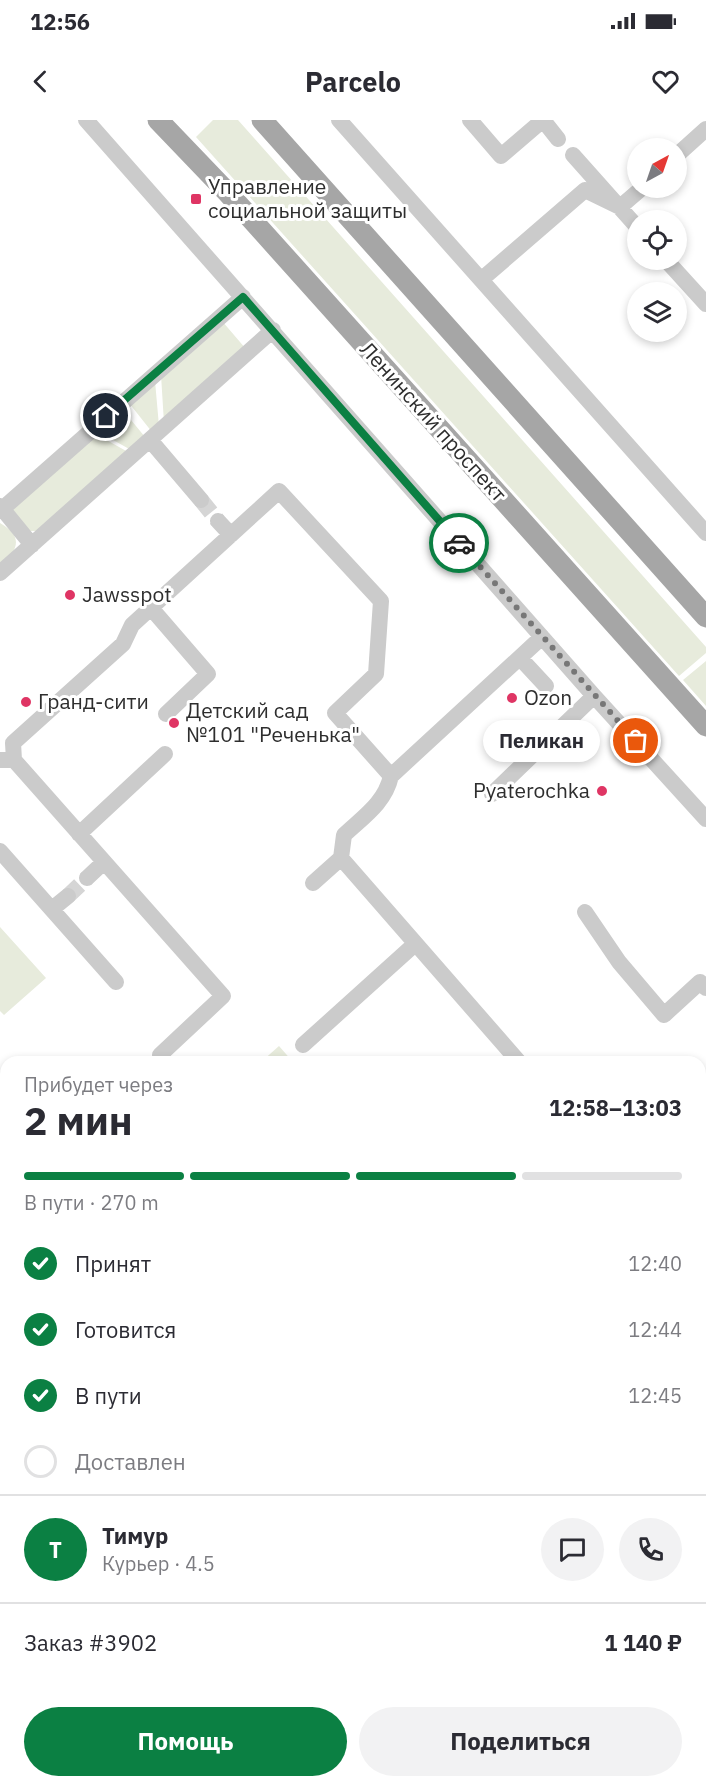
<!DOCTYPE html>
<html lang="ru">
<head>
<meta charset="utf-8">
<style>
	:root { --surface:#fff; --page:#f2f2f3; --text:#2b2b33; --muted:#7c7c81; --line:#e1e1e2; --accent:#0b8043 }
	body { margin:0; font-family:"IBM Plex Sans",sans-serif; background:var(--page); color:var(--text); height:100vh; display:flex; flex-direction:column; font-size:22px; white-space:nowrap }
	* { box-sizing:border-box; margin:0 }
	p { font-size:20px; color:var(--muted) }
	.icon { flex:none; width:33px; height:33px; fill:none; stroke:currentColor; stroke-width:2; stroke-linecap:round; stroke-linejoin:round }
	.map { position:relative; flex:1; overflow:hidden }
	.drawer { position:absolute; left:0px; top:936px; width:706px; height:732px; display:flex; flex-direction:column; background:var(--surface); border-radius:18px 18px 0 0; box-shadow:0 3px 9px #0003 }
	.drawer>* { flex:none }
	.needle { width:39px; rotate:40deg }
	.controls { position:absolute; left:627px; top:18px; display:grid; gap:12px }
	.controls a { display:grid; place-items:center; width:60px; height:60px; border-radius:50%; background:var(--surface); box-shadow:0 3px 9px #0003; font-size:30px }
	.pin { position:absolute; display:grid; place-items:center; width:51px; height:51px; color:#fff; margin:-26px; border:3px solid #fff; border-radius:50%; box-shadow:0 2px 6px #0007 }
	.courier { position:absolute; display:grid; place-items:center; width:60px; height:60px; margin:-30px; border:4px solid #0b8043; border-radius:50%; background:#fff; color:#222; box-shadow:0 2px 8px #0007 }
	.bubble { position:absolute; height:42px; border-radius:21px; background:var(--surface); box-shadow:0 3px 9px #0003; font-size:20px; font-weight:700; line-height:42px; text-align:center }
	.overview em { font-style:normal; font-weight:700 }
	.overview div { display:flex; flex-direction:column-reverse }
	.overview { display:flex; align-items:center; justify-content:space-between; height:102px; padding:0 24px }
	h1 { font-size:39px; font-weight:700; line-height:45px }
	.bar { display:grid; grid-template-columns:repeat(4,1fr); gap:9px 6px; align-content:center; height:72px; padding:0 24px }
	.bar i { height:8px; border-radius:4px; background:var(--line) }
	.bar .current { background:var(--accent) }
	.bar p { grid-column:span 4 }
	.line { display:flex; align-items:center; gap:15px; padding:0 24px; border-top:2px solid var(--line) }
	.line div { flex:1 }
	.round { display:grid; place-items:center; flex:none; width:63px; height:63px; border-radius:32px; background:var(--page) }
	ol { padding:0 24px; list-style:none }
	li { display:flex; align-items:center; gap:18px; height:66px }
	li p { margin-inline-start:auto }
	li .icon { padding:6px; border-radius:50%; background:var(--accent); color:#fff; stroke-width:4 }
	li:last-child { color:var(--muted) }
	li i { width:33px; height:33px; border:3px solid var(--line); border-radius:50% }
	.primary-button { display:flex; gap:12px; margin-top:auto; padding:12px 24px }
	.primary-button a { flex:1; height:69px; border-radius:36px; background:var(--accent); color:#fff; font-size:24px; font-weight:700; line-height:69px; text-align:center }
	.primary-button a+a { background:var(--page); color:var(--text) }
	.status { display:flex; justify-content:space-between; align-items:center; height:42px; padding:0 30px; background:var(--surface); direction:ltr }
	.status svg { height:16px; fill:currentColor }
	header { display:flex; justify-content:space-between; align-items:center; height:78px; padding:0 24px; background:var(--surface); font-size:27px; font-weight:700 }
	.map>svg:first-child { display:block }
	.green { fill:#e7ebdc }
	.lines { fill:none; stroke-linecap:round; stroke-linejoin:round }
	.minor-tunnel { stroke:#d5d5d5; stroke-width:16; stroke-dasharray:16 8; stroke-linecap:butt }
	.minor { stroke:#cbcbcb; stroke-width:16 }
	.major { stroke:#a6a6a6; stroke-width:21 }
	.done { stroke:#777; stroke-width:6; stroke-dasharray:0 10.8 }
	.route { stroke:#0b8043; stroke-width:8 }
	.poi-dot { fill:#df3564; stroke:#fff; stroke-width:2 }
	.labels { text-anchor:middle; stroke-width:6; stroke-linejoin:round; paint-order:stroke }
	.poi-label { font-size:21px; fill:#2e2e2e; stroke:#fff; text-anchor:start }
	.street-label { font-size:21px; fill:#2e2e2e; stroke:#fff }
</style>
</head>
<body>
<div class="status"><b>12:56</b><svg viewBox="0 0 49 12"><path d="M0 12V9h3v3zM5 12V6h3v6zM10 12V3h3v9zM15 12V0h3v12zM26 1h20v11H26zM47 4h2v5h-2z"/></svg></div>
<header><svg class="icon" aria-label="back" viewBox="0 0 24 24"><path d="M15 5l-7 7 7 7"/></svg>Parcelo<svg class="icon" aria-label="heart" viewBox="0 0 24 24"><path d="M12 20l-8-8c-3-5 5-10 8-4 3-6 11-1 8 4z"/></svg></header>
<div class="map">
<svg width="706" height="1668" viewBox="0 0 706 1668">
	<rect width="100%" height="100%" fill="#fff"/>
	<path class="green" d="M213,0H238L706,527V533L679,556L196,17Z
		M222,201L246,229L164,303L161,255Z
		M155,261L159,306L152,312L129,283Z
		M122,289L145,317L131,330L97,311Z
		M94,313L128,332L36,411H29L11,389Z
		M0,403C26,418 16,431 0,448Z
		M706,541V586L683,560Z
		M0,807L46,858L4,895L0,891Z
		M279,926L293,942H261Z
		M700,1202L706,1208V1275L701,1279Z
		M706,1405V1475L701,1480V1410Z
		M279,1662H309L314,1668H276Z"/>
	<g class="lines">
		<path class="minor-tunnel" d="M201,380L218,401
			M68,776L87,758
			M700,1030L706,1037"/>
		<path class="minor" d="M86,0L594,576L706,699
			M339,0L706,413
			M470,0L501,36L543,0L558,19
			M573,35L638,108
			M676,36L706,9
			M666,140L706,184
			M482,159L585,70L620,87L642,68
			M150,320L201,380
			M0,386L32,425
			M0,391L243,177
			M218,401L231,415
			M0,453L273,210
			M151,488L208,554L166,594
			M520,538L546,566
			M0,640H14L223,876L160,935
			M14,640L13,623L123,524L132,505L279,371L381,481L376,554L335,593L391,656
			M492,674L594,576
			M79,714L165,634
			M0,731L116,862
			M87,758L104,742
			M313,763L341,738
			M52,789L68,776
			M585,792L619,842L664,895L700,862L706,868
			M303,925L415,824
			M519,942L341,738L344,715C363,697 385,683 391,656L542,517
			M700,976L706,971
			M700,1077L706,1072
			M0,1164L6,1171
			M700,1350L706,1357
			M0,1420L6,1427
			M0,1485L6,1492
			M703,1546L706,1549
			M443,1662L448,1668
			M564,1662L569,1668
			M394,1668L400,1662"/>
		<path class="major" d="M158,0L227,72L706,606
			M262,0L706,497
			M700,1181L706,1175
			M700,1304L706,1300
			M0,1316L6,1323
			M0,1367L6,1374
			M322,1662L327,1668
			M199,1668L205,1662
			M254,1668L261,1662"/>
	</g>
	<g class="lines">
		<path class="done" d="M459,423L636,621"/>
		<path class="route" d="M106,296L243,177L459,423"/>
	</g>
	<g class="poi-dot">
		<rect x="190" y="73" width="12" height="12" rx="3"/>
		<circle cx="70" cy="475" r="6"/>
		<circle cx="512" cy="578" r="6"/>
		<circle cx="26" cy="582" r="6"/>
		<circle cx="174" cy="603" r="6"/>
		<circle cx="602" cy="671" r="6"/>
	</g>
	<g class="labels">
		<g class="poi-label">
			<text x="208" y="74">Управление<tspan x="208" dy="24">социальной защиты</tspan></text>
			<text x="82" y="482">Jawsspot</text>
			<text x="524" y="585">Ozon</text>
			<text x="38" y="589">Гранд-сити</text>
			<text x="186" y="598">Детский сад<tspan x="186" dy="24">№101 "Реченька"</tspan></text>
			<text x="590" y="678" text-anchor="end">Pyaterochka</text>
		</g>
		<g class="street-label">
			<text transform="translate(433 302) rotate(48)" y="7">Ленинский проспект</text>
		</g>
	</g>
</svg>
<div class="controls">
<a><svg class="needle" viewBox="-14 -14 28 28"><path d="M0-13l5 13h-10z" fill="#e53935"/><path d="M0 13l5-13h-10z" fill="#7c7c81"/></svg></a>
<a><svg class="icon" aria-label="locate" viewBox="0 0 24 24"><circle cx="12" cy="12" r="6"/><path d="M12 2v4M12 18v4M2 12h4M18 12h4"/></svg></a>
<a><svg class="icon" aria-label="layers" viewBox="0 0 24 24"><path d="M12 4l9 5-9 5-9-5zM3 14l9 5 9-5"/></svg></a>
</div>
<div class="pin" style="left:636px;top:621px;background:#ea580c"><svg class="icon" aria-label="bag" viewBox="0 0 24 24"><path d="M5 8h14l-1 12H6zM9 8a3 3 0 0 1 6 0"/></svg></div>
<div class="pin" style="left:106px;top:296px;background:#1f2937"><svg class="icon" aria-label="home" viewBox="0 0 24 24"><path d="M3 11l9-7 9 7M6 9v11h12V9"/></svg></div>
<div class="courier" style="left:459px;top:423px"><svg class="icon" aria-label="car" viewBox="0 0 24 24"><path d="M5 17H2v-5l4-1 3-4h7l3 4 3 1v5h-3M9 17h6M6 11h13"/><circle cx="7" cy="17" r="2"/><circle cx="17" cy="17" r="2"/></svg></div>
<div class="bubble" style="left:483px;top:600px;width:117px">Пеликан</div>
<section class="drawer">
<div class="overview"><div><h1>2 мин</h1><p>Прибудет через</p></div><em>12:58–13:03</em></div>
<div class="bar"><i class="current"></i><i class="current"></i><i class="current"></i><i></i><p>В пути · 270 m</p></div>
<ol>
<li><svg class="icon" aria-label="check" viewBox="0 0 24 24"><path d="M5 12l5 5 9-10"/></svg>Принят<p>12:40</p></li>
<li><svg class="icon" aria-label="check" viewBox="0 0 24 24"><path d="M5 12l5 5 9-10"/></svg>Готовится<p>12:44</p></li>
<li><svg class="icon" aria-label="check" viewBox="0 0 24 24"><path d="M5 12l5 5 9-10"/></svg>В пути<p>12:45</p></li>
<li><i></i>Доставлен</li>
</ol>
<div class="line" style="height:108px"><b class="round" style="background:var(--accent);color:#fff">Т</b><div><b>Тимур</b><p>Курьер · 4.5</p></div><a class="round"><svg class="icon" aria-label="chat" viewBox="0 0 24 24"><path d="M4 5h16v11H9l-5 4z"/></svg></a><a class="round"><svg class="icon" aria-label="phone" viewBox="0 0 24 24"><path d="M5 4h4l2 5-3 2q2 4 5 5l2-3 5 2v4C11 20 4 13 5 4z"/></svg></a></div>
<div class="line" style="height:78px"><div>Заказ #3902</div><b>1 140 ₽</b></div>
<div class="primary-button"><a>Помощь</a><a>Поделиться</a></div>
</section>
</div>
</body>
</html>
